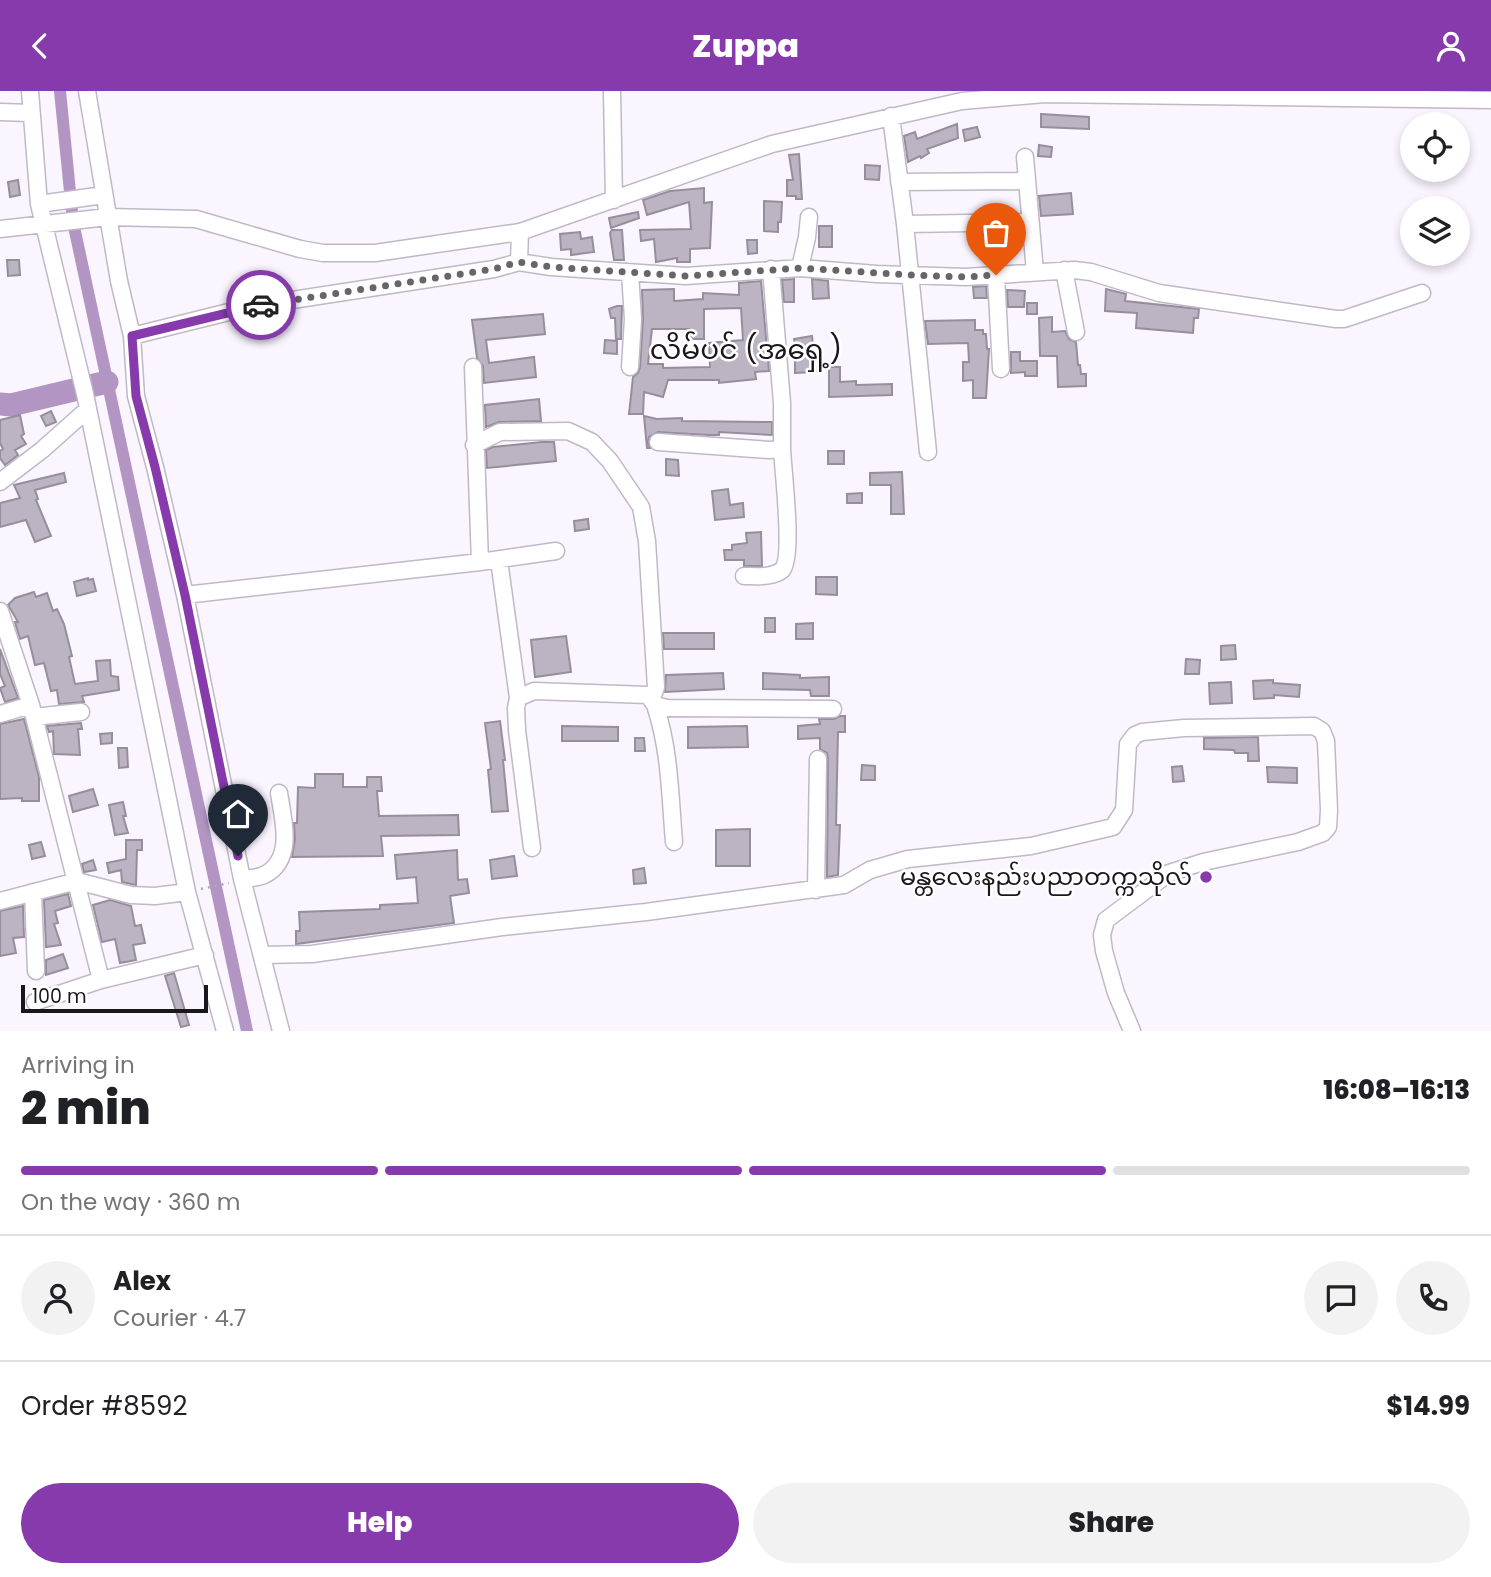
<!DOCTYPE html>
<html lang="en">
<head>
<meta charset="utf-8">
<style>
	:root { --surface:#fff; --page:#f2f2f2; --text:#202124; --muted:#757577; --line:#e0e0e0; --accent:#873aab }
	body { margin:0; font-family:Poppins,"Noto Sans Myanmar",sans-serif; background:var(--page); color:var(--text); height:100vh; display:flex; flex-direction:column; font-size:26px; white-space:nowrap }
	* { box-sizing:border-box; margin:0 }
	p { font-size:23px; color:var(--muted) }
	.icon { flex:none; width:38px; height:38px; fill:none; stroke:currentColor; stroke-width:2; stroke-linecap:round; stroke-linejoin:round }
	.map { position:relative; height:940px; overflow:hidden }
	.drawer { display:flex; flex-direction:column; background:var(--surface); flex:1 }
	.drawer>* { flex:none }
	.controls { position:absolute; left:1400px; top:21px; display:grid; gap:14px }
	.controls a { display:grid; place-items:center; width:70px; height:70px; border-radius:50%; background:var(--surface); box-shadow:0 4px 10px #0003; font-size:35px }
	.scale { position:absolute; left:21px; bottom:18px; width:187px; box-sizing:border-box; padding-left:7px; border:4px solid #1a161c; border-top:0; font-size:19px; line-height:24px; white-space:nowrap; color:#1a161c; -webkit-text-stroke:5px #fff; paint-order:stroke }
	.pin { position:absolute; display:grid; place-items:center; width:60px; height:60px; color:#fff; margin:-72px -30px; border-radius:50% 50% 50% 0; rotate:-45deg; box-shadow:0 0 7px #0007 }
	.pin .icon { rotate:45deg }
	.courier { position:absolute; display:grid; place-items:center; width:70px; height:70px; margin:-35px; border:5px solid #873aab; border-radius:50%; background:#fff; color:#222; box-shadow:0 2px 9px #0007 }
	.overview em { font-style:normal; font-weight:800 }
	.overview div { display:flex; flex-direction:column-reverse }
	.overview { display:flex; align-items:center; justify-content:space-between; height:119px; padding:0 21px }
	h1 { font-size:46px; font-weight:800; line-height:52px }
	.bar { display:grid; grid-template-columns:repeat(4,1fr); gap:10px 7px; align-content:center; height:84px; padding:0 21px }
	.bar i { height:9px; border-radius:5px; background:var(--line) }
	.bar .on { background:var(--accent) }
	.bar p { grid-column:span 4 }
	.line { display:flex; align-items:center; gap:18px; padding:0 21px; border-top:2px solid var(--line) }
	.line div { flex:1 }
	.round { display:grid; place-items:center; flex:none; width:74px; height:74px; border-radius:37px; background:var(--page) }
	.primary-button { display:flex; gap:14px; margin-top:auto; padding:14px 21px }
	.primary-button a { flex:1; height:80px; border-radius:42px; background:var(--accent); color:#fff; font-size:28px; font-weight:800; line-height:80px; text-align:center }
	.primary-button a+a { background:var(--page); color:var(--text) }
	header { display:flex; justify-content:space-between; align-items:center; height:91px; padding:0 21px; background:var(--accent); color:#fff; font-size:32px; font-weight:800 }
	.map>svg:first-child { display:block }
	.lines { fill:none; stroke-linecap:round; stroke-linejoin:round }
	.canal { stroke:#b295c3; stroke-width:12 }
	.river { stroke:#b295c3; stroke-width:23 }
	.building { fill:#bdb4c3; stroke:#978e9c; stroke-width:2; fill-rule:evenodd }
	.minor-casing { stroke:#c1b8c7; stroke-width:19 }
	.path { stroke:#aea8b1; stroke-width:2.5; stroke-dasharray:2 5; stroke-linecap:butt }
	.minor { stroke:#fff; stroke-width:16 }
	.done { stroke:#69646b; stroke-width:7; stroke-dasharray:0 12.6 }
	.route { stroke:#873aab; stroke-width:9 }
	.poi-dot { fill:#873aab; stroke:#fff; stroke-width:2.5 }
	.labels { text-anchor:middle; stroke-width:5; stroke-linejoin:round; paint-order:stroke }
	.poi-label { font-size:24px; fill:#1a161c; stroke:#fff; text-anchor:end }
	.quarter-label { font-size:28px; fill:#1a161c; stroke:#fff }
</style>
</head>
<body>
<header><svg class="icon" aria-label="back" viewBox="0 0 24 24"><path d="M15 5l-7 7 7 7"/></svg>Zuppa<svg class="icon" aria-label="person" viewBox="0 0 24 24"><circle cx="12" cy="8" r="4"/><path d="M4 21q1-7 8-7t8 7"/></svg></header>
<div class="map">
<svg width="1491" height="940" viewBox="0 0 1491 940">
	<rect width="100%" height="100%" fill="#fbf5ff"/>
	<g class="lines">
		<path class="canal" d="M60,0L73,131L247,940"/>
		<path class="river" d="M0,313L11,314L107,291"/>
	</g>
	<path class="building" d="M1041,23L1089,26V38L1041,36Z
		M957,33L958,47L927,58L929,62L921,67L920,65L908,71L904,45L915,41L917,48Z
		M977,36L980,46L965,50L963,39Z
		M1039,54L1052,56L1051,66L1038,65Z
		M799,63L802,108H796V105H787V89H793L789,64Z
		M865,74L880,75L879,89L865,88Z
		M18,89L20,104L10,106L8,91Z
		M704,97V112L712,111L710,157L690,158V171H677V167L656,171L654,148L641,150L640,139L691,138L689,111L647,124L643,109L670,100Z
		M1071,102L1073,123L1041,125L1039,105Z
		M764,110L782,111L781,131H778V141L764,140Z
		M638,121L639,127L611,137L609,127Z
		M819,135H832V156H819Z
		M612,139H622L624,169H614L610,142Z
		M580,141L581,148L592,146L594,161L571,164V158L561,159L560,143Z
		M747,149H757V162L748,163Z
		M7,169H19L20,184L8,185Z
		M794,188V211H784L782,189Z
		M812,188L828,190L829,207L813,208Z
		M761,190L769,280L755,281L756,288L719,292V289H668L663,306L644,301L643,323H629L633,286L638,282L640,277L643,228L642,199L674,198V210L703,208V202L739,204V192ZM741,217L743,249L709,252L710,276L663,277V273H648L652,238H690V248H704V218Z
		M986,195L987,207H974L973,196Z
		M1106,198L1126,203L1125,210L1199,218L1198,227H1194L1193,242L1136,237L1137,222L1105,220Z
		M1007,199L1025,200L1024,216H1008Z
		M1027,212H1037V223H1027Z
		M617,215H622L621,248H616L615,227H611L609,218Z
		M543,223L545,243L486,249L489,272L534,266L536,286L484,292L483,275L477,267L472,229Z
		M1052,226V241L1065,240L1069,248L1076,251L1078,274H1080L1081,283H1086V295L1058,296L1057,265H1040L1039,227Z
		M975,229V239H983V243H986L987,258H989L986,307H973V289L963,290V271H969L968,252L928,253L925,230Z
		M812,245L816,281L795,282V266H798L794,248Z
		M605,249L617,250V263L604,262Z
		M1011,261H1020V270H1037V285H1025V281L1011,282Z
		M829,276H840V291L856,290V294L892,293V304L829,306Z
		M539,308L541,330L499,331L486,336L485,314Z
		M51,320L56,331L46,335L41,325Z
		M20,324L24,343L21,345L26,353L15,359L18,364L5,374L0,367V360L3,358L0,352V329Z
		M644,325L657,328L682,327V330L772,331V344L719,341V344H709L658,341L649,346L648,351L650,357H647Z
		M542,351H554L556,370L487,377L486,359L493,356Z
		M828,360H844V373H828Z
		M666,368L678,369L679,385L666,384Z
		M902,381L904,423H891V394H870V382Z
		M64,382L66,391L35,399L38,408L36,409L51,445L35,451L26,429L0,436V412L20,407L14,394Z
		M728,398L730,414L743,412L744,426L715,429L712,400Z
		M862,402V412H847V403Z
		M588,428L589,438L575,440L574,430Z
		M761,441L762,475H744V469H725L724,459H732V454L747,452L746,442Z
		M816,486H837V504L816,503Z
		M88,487V489L93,488L96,500L77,505L74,491Z
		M34,501L36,506L47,502L53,520L57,518L64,533L72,565L69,566L75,593L98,590L96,570L110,569L111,585L118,586L119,599L82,605L84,611L59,613L57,599L51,600L44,572L35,574L28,545L20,548L15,531H18L8,514L15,507Z
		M765,527H775V541H765Z
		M813,532V548H796V533Z
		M663,542H714V558H664Z
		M566,545L571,581L535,586L531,549Z
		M1235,554L1236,568L1221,569V555Z
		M0,558L18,607L5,611L0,597L5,595L0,583Z
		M1186,568L1200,569L1199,583H1185Z
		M723,582L724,598L665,601L666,584Z
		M763,582L800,584V587L829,586V605H811L810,599L763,598Z
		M1273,589V592L1300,594L1299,606L1274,604V607L1254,608L1253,590Z
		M1231,591L1232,612L1210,613L1209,592Z
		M840,625H845V641H838L836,734H840L838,784L827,786L828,667L827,662L820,658V647L798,648V635L820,633L819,628H834Z
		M24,628L39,686V710H22V707L0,708V633Z
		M500,630L505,669H503L508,720L492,721L488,679L491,678L485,632Z
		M81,632L82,638H78L80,664L54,663L53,640L49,641L47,635Z
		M562,635L618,636V650H562Z
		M747,635L748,656L688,657V636Z
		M112,642V652L101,653L100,643Z
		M1258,646L1259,670H1248V662H1235L1234,659L1204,658V647Z
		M635,647H644L645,660H635Z
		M118,657H127L128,676L119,677Z
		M862,674L875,675V689H861Z
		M1182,675L1184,690L1173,691L1172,676Z
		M1267,676L1297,677V692L1268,691Z
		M315,683H343V696H367V686H381L382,700H377L379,725L458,724L459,744L381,745L383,765L292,766L295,748L294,732H297L298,696L315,697Z
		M93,698L98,714L73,721L69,705Z
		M123,711L126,725H123L128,742L115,744L109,714Z
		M750,738V775H716V739Z
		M126,749H142V759H137L136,794L122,791L121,779L109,782L107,772L126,768Z
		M41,751L45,765L32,768L29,754Z
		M457,759L458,789L467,788L469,802L450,805L454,832L296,853V840H300L299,821L380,818V814L418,812L416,786L397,788L395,764Z
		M514,765L517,785L492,788L490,769Z
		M93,769L96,779L84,781L82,773Z
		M644,777L646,792L634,793L633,779Z
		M68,803L71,815L55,820L58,832L54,833L61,854L46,856L44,809Z
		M110,809L131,815L135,835L141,834L145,852L133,854L136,869L120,872L115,848L102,851L93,814Z
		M23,815L24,846L13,847L16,862L0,865V820Z
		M63,863L68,877L46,884V869Z
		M174,882L189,934L181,936L165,885Z"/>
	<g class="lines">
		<g class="minor-casing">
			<path id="minor" d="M30,0L39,113L85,303L187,801L225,940
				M87,0L119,190L132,245L136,305L155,376L185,504L242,788L281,940
				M612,0L614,109
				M0,21L30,22
				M891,25L905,133L928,361
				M1025,66L1035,181
				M899,91L1026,90
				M39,113L104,104
				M905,133L1030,131
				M0,138L108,126L196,128L300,158L323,162H375L520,141
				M519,171L551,176L686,185L800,177L877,183L966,186L1074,179L1091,181L1159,202L1336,228H1344L1422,202
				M800,177L807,146L809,126
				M1064,179L1076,241
				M630,182L633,228L630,276
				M996,184L1001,278
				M132,245L253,215L494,178L519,171L520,141L772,53L962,10L1045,3L1491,9
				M473,276L480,471
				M658,351L769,359L782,358V312L771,178
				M474,354L500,341L568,340L592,351L610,370L641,416L647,450L656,596L654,602L648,604L534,600L518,607L516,617L517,639L532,757
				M0,391L42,359L88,318
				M499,469L518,607
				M744,485C756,485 772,487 782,479C794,466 783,380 782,358
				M185,504L480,471L556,460
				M0,520L31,614L101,889
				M648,604L655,614L667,617L833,618
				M655,614C670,659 670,704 674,751
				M0,623L31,614
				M34,626L81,621
				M242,788C249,787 258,787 264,784C295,769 283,728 279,702
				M816,799L818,668
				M33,801L36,880
				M0,810L77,790L131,804L155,805L187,801
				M262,864L312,863L502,836L646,821L844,794L870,779L908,768L1031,755L1113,736L1124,719L1128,653L1135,644L1142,641L1184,637L1314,635L1322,640L1326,650L1329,719L1328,736L1323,742L1298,751L1203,771L1169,782L1106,829L1102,844L1104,860L1116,902L1132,940
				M35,911L101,889L205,864"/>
		</g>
		<path class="path" d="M201,798L229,792"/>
		<use href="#minor" class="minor"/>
	</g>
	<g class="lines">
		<path class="done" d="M261,214L494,178L519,171L551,176L686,185L800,177L911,184L966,186L996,184"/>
		<path class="route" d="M238,765L185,504L155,376L136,305L132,245L261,214"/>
	</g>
	<circle class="poi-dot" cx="1206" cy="786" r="7"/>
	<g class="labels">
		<g class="poi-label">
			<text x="1192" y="794">မန္တလေးနည်းပညာတက္ကသိုလ်</text>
		</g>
		<g class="quarter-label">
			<text x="746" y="268">လိမ်ပင် (အရှေ့)</text>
		</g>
	</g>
</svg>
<div class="controls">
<a><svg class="icon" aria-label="locate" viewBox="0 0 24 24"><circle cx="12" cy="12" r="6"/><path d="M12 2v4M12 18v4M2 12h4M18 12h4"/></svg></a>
<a><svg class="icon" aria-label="layers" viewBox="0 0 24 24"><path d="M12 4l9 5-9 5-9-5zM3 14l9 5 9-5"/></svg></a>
</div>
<div class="scale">100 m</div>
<div class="pin" style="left:996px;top:184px;background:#ea580c"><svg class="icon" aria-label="bag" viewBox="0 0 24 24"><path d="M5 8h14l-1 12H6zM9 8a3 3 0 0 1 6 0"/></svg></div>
<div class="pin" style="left:238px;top:765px;background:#1f2937"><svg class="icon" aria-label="home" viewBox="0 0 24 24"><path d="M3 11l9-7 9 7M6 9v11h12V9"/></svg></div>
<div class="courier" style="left:261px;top:214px"><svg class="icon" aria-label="car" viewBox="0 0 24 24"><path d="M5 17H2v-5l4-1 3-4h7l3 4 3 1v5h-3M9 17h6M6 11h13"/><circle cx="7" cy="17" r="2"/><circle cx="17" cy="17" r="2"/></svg></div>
</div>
<section class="drawer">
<div class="overview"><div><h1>2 min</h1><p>Arriving in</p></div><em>16:08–16:13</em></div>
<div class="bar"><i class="on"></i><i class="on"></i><i class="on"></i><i></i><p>On the way · 360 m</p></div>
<div class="line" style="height:126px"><a class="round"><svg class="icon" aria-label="person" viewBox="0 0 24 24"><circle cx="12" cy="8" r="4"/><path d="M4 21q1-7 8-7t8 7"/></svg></a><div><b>Alex</b><p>Courier · 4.7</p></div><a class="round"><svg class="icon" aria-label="chat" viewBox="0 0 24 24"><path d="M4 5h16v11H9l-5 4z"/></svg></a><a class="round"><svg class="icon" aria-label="phone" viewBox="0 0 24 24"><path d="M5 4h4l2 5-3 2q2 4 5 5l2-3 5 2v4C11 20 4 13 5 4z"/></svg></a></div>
<div class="line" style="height:91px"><div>Order #8592</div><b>$14.99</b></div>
<div class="primary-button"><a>Help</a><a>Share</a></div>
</section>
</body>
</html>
